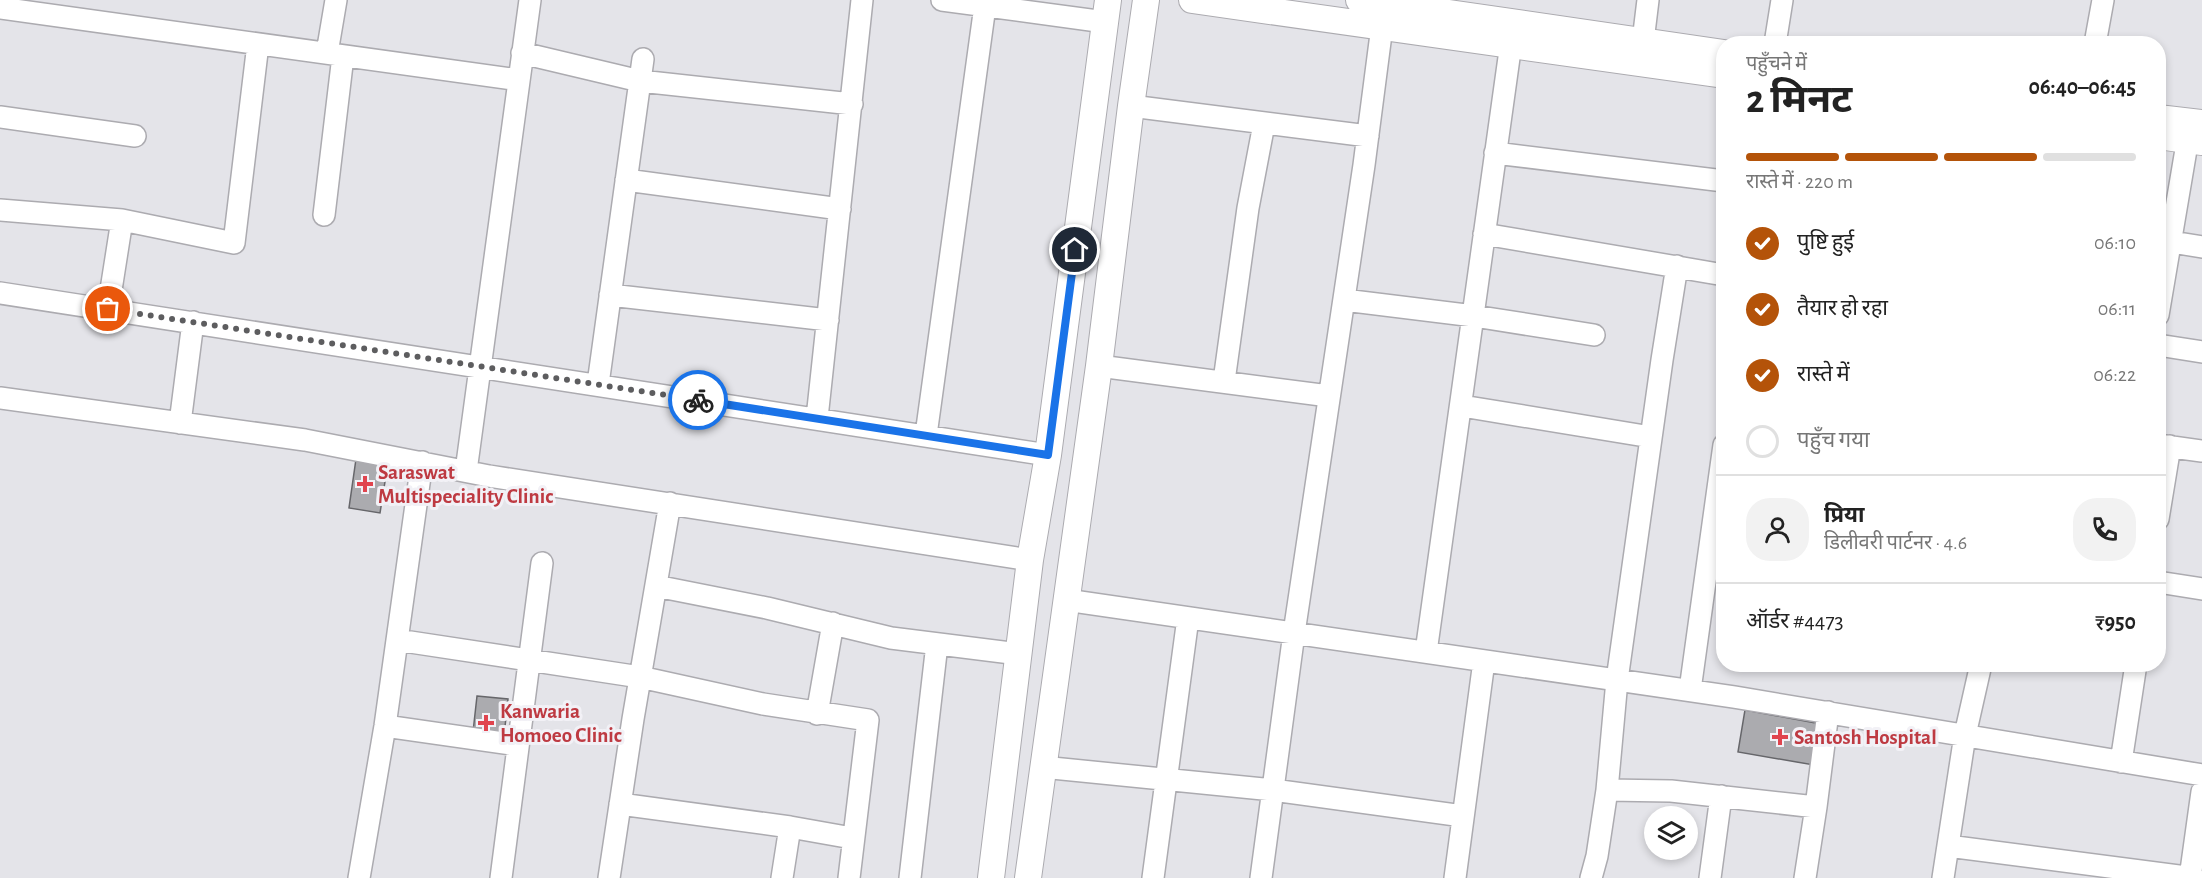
<!DOCTYPE html>
<html lang="hi">
<head>
<meta charset="utf-8">
<style>
	:root { --surface:#fff; --page:#f2f2f2; --text:#222; --muted:#767676; --line:#e0e0e0; --accent:#b45309 }
	body { margin:0; font-family:"Alegreya Sans","Noto Sans Devanagari",sans-serif; background:var(--page); color:var(--text); height:100vh; display:flex; flex-direction:column; font-size:22px; white-space:nowrap }
	* { box-sizing:border-box; margin:0 }
	p { font-size:20px; color:var(--muted) }
	.icon { flex:none; width:33px; height:33px; fill:none; stroke:currentColor; stroke-width:2; stroke-linecap:round; stroke-linejoin:round }
	.map { position:relative; flex:1; overflow:hidden }
	.panel { position:absolute; left:1716px; top:36px; width:450px; height:636px; display:flex; flex-direction:column; background:var(--surface); border-radius:24px; box-shadow:0 3px 9px #0003 }
	.panel>* { flex:none }
	.controls { position:absolute; left:1644px; top:806px; display:grid; gap:12px }
	.controls a { display:grid; place-items:center; width:54px; height:54px; border-radius:50%; background:var(--surface); box-shadow:0 3px 9px #0003; font-size:30px }
	.pin { position:absolute; display:grid; place-items:center; width:51px; height:51px; color:#fff; margin:-26px; border:3px solid #fff; border-radius:50%; box-shadow:0 2px 6px #0007 }
	.courier { position:absolute; display:grid; place-items:center; width:60px; height:60px; margin:-30px; border:4px solid #1a73e8; border-radius:50%; background:#fff; color:#222; box-shadow:0 2px 8px #0007 }
	.head em { font-style:normal; font-weight:700 }
	.head div { display:flex; flex-direction:column-reverse }
	.head { display:flex; align-items:center; justify-content:space-between; height:102px; padding:0 30px }
	h1 { font-size:39px; font-weight:700; line-height:45px }
	.bar { display:grid; grid-template-columns:repeat(4,1fr); gap:9px 6px; align-content:center; height:72px; padding:0 30px }
	.bar i { height:8px; border-radius:4px; background:var(--line) }
	.bar .on { background:var(--accent) }
	.bar p { grid-column:span 4 }
	.line { display:flex; align-items:center; gap:15px; padding:0 30px; border-top:2px solid var(--line) }
	.line div { flex:1 }
	.round { display:grid; place-items:center; flex:none; width:63px; height:63px; border-radius:24px; background:var(--page) }
	ol { padding:0 30px; list-style:none }
	li { display:flex; align-items:center; gap:18px; height:66px }
	li p { margin-inline-start:auto }
	li .icon { padding:6px; border-radius:50%; background:var(--accent); color:#fff; stroke-width:4 }
	li:last-child { color:var(--muted) }
	li i { width:33px; height:33px; border:3px solid var(--line); border-radius:50% }
	.map>svg:first-child { display:block }
	.building { fill:#ababaf; stroke:#66666a; stroke-width:1.5 }
	.lines { fill:none; stroke-linecap:round; stroke-linejoin:round }
	.minor-casing { stroke:#acabb0; stroke-width:24 }
	.tertiary-casing { stroke:#acabb0; stroke-width:28 }
	.minor { stroke:#fff; stroke-width:21 }
	.tertiary { stroke:#fff; stroke-width:26 }
	.done { stroke:#5d5d5f; stroke-width:6; stroke-dasharray:0 10.8 }
	.route { stroke:#1a73e8; stroke-width:8 }
	.health-dot { fill:#e0444e; stroke:#f2f1f6; stroke-width:2 }
	.labels { text-anchor:middle; stroke-width:6; stroke-linejoin:round; paint-order:stroke }
	.health-label { font-size:21px; font-weight:bold; fill:#be3a42; stroke:#f2f1f6; text-anchor:start }
</style>
</head>
<body>
<div class="map">
<svg width="2202" height="878" viewBox="0 0 2202 878">
	<rect width="100%" height="100%" fill="#e4e4e9"/>
	<path class="building" d="M356,459L388,463L380,513L349,508Z
		M477,696L508,699L504,736L473,732Z
		M1745,710L1821,724L1814,765L1738,752Z"/>
	<g class="lines">
		<g class="minor-casing">
			<path id="minor" d="M942,0L1105,22
				M0,8L519,80
				M1643,41L1648,0
				M1775,44L1782,0
				M2095,44L2103,0
				M327,53L336,0
				M522,53L640,81L852,104
				M1131,106L1368,136
				M0,117L135,136
				M1495,153L1724,181
				M626,180L840,209
				M0,210L122,220L234,243L258,44
				M324,215L343,56
				M1484,234L1724,275
				M2172,242L2202,247
				M0,293L1048,455
				M610,295L828,320
				M1344,300L1474,316L1594,335
				M108,309L122,220
				M2158,315L2190,126
				M2158,345L2202,352
				M1099,366L1329,396
				M1224,381L1248,208L1264,124
				M598,384L643,59
				M0,398L305,440L489,476L1030,560
				M1462,406L1651,437
				M817,418L862,0
				M180,423L193,322
				M926,435L985,6
				M2158,445L2202,451
				M466,471L530,0
				M2158,519L2170,446
				M2158,582L2202,589
				M656,586L767,608L891,638L1019,654
				M1066,600L1734,697L2202,775
				M397,640L640,677L763,704L868,720L849,878
				M1426,652C1456,445 1484,237 1513,29
				M1690,690L1724,445
				M817,714L833,623
				M385,726L518,745
				M2121,762L2136,664
				M1042,767L1273,790L1463,816
				M1607,790L1671,791L1816,807L1805,878
				M620,804L790,827L852,838
				M1816,807L1828,712
				M1948,846L2194,878
				M359,878L385,726L422,462
				M501,878L542,563
				M609,878L633,719L670,503
				M782,878L790,827
				M910,878L937,644
				M1153,878L1188,618
				M1261,878L1294,633L1364,165L1384,11
				M1455,878L1484,661
				M1591,878L1597,856L1607,790L1617,680L1662,360L1677,266
				M1710,878L1721,796
				M1943,878L1965,735L1981,664
				M2190,878L2202,792"/>
		</g>
		<g class="tertiary-casing">
			<path id="tertiary" d="M1192,0L1724,75
				M1359,0L1724,53
				M2158,118L2202,123
				M2158,136L2202,142
				M991,878L1030,560L1048,455L1108,0
				M1028,878L1099,366L1131,106L1146,0"/>
		</g>
		<use href="#minor" class="minor"/>
		<use href="#tertiary" class="tertiary"/>
	</g>
	<g class="lines">
		<path class="done" d="M108,309L698,400"/>
		<path class="route" d="M698,400L1048,455L1075,250"/>
	</g>
	<g class="health-dot">
		<path d="M362 475h6v6h6v6h-6v6h-6v-6h-6v-6h6z"/>
		<path d="M483 714h6v6h6v6h-6v6h-6v-6h-6v-6h6z"/>
		<path d="M1777 728h6v6h6v6h-6v6h-6v-6h-6v-6h6z"/>
	</g>
	<g class="labels">
		<g class="health-label">
			<text x="378" y="479">Saraswat<tspan x="378" dy="24">Multispeciality Clinic</tspan></text>
			<text x="500" y="718">Kanwaria<tspan x="500" dy="24">Homoeo Clinic</tspan></text>
			<text x="1794" y="744">Santosh Hospital</text>
		</g>
	</g>
</svg>
<div class="controls">
<a><svg class="icon" aria-label="layers" viewBox="0 0 24 24"><path d="M12 4l9 5-9 5-9-5zM3 14l9 5 9-5"/></svg></a>
</div>
<div class="pin" style="left:108px;top:309px;background:#ea580c"><svg class="icon" aria-label="bag" viewBox="0 0 24 24"><path d="M5 8h14l-1 12H6zM9 8a3 3 0 0 1 6 0"/></svg></div>
<div class="pin" style="left:1075px;top:250px;background:#1f2937"><svg class="icon" aria-label="home" viewBox="0 0 24 24"><path d="M3 11l9-7 9 7M6 9v11h12V9"/></svg></div>
<div class="courier" style="left:698px;top:400px"><svg class="icon" aria-label="bike" viewBox="0 0 24 24"><circle cx="6" cy="16" r="4"/><circle cx="18" cy="16" r="4"/><path d="M6 16l4-8h5l3 8M10 8l3 8H6M13 5h3"/></svg></div>
<section class="panel">
<div class="head"><div><h1>2 मिनट</h1><p>पहुँचने में</p></div><em>06:40–06:45</em></div>
<div class="bar"><i class="on"></i><i class="on"></i><i class="on"></i><i></i><p>रास्ते में · 220 m</p></div>
<ol>
<li><svg class="icon" aria-label="check" viewBox="0 0 24 24"><path d="M5 12l5 5 9-10"/></svg>पुष्टि हुई<p>06:10</p></li>
<li><svg class="icon" aria-label="check" viewBox="0 0 24 24"><path d="M5 12l5 5 9-10"/></svg>तैयार हो रहा<p>06:11</p></li>
<li><svg class="icon" aria-label="check" viewBox="0 0 24 24"><path d="M5 12l5 5 9-10"/></svg>रास्ते में<p>06:22</p></li>
<li><i></i>पहुँच गया</li>
</ol>
<div class="line" style="height:108px"><a class="round"><svg class="icon" aria-label="person" viewBox="0 0 24 24"><circle cx="12" cy="8" r="4"/><path d="M4 21q1-7 8-7t8 7"/></svg></a><div><b>प्रिया</b><p>डिलीवरी पार्टनर · 4.6</p></div><a class="round"><svg class="icon" aria-label="phone" viewBox="0 0 24 24"><path d="M5 4h4l2 5-3 2q2 4 5 5l2-3 5 2v4C11 20 4 13 5 4z"/></svg></a></div>
<div class="line" style="height:78px"><div>ऑर्डर #4473</div><b>₹950</b></div>
</section>
</div>
</body>
</html>
